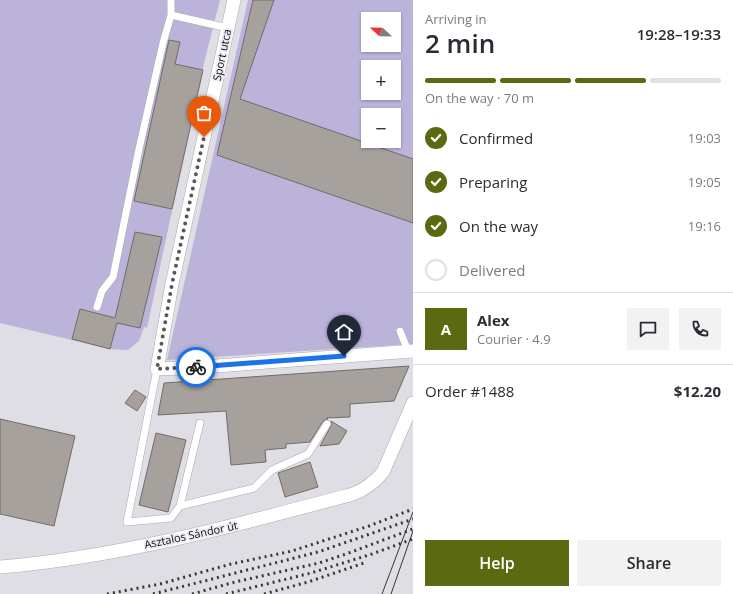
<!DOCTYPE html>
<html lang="en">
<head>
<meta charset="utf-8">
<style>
	:root { --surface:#fff; --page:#f2f2f3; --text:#2b2b33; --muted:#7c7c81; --line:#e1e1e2; --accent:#5b6911 }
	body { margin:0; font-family:"Open Sans",sans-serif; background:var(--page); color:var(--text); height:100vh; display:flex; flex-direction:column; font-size:15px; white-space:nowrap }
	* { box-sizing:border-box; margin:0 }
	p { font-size:13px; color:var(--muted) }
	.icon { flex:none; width:22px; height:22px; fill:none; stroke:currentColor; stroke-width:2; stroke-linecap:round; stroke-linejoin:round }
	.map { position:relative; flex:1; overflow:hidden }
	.sheet { display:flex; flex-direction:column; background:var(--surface); width:320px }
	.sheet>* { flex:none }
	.needle { width:26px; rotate:292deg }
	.fabs { position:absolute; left:361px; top:12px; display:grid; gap:8px }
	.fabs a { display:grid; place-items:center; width:40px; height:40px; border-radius:0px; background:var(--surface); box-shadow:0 1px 3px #0004; font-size:20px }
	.pin { position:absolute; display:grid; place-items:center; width:34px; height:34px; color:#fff; margin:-41px -17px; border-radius:50% 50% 50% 0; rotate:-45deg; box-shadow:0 0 4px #0007 }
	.pin .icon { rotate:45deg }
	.courier { position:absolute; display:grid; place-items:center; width:40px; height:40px; margin:-20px; border:3px solid #1a73e8; border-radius:50%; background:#fff; color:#222; box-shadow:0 1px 5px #0007 }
	.overview em { font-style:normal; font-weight:600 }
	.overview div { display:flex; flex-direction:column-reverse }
	.overview { display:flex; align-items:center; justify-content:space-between; height:68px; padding:0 12px }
	h1 { font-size:26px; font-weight:600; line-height:30px }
	.bar { display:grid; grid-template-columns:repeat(4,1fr); gap:6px 4px; align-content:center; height:48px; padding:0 12px }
	.bar i { height:5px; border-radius:3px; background:var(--line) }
	.bar .selected { background:var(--accent) }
	.bar p { grid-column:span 4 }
	.line { display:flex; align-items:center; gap:10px; padding:0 12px; border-top:1px solid var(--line) }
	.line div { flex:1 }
	.round { display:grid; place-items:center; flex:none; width:42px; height:42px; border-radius:0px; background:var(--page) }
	ol { padding:0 12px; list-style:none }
	li { display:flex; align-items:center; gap:12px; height:44px }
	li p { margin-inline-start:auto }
	li .icon { padding:4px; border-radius:50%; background:var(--accent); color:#fff; stroke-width:4 }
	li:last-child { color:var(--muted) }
	li i { width:22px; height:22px; border:2px solid var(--line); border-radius:50% }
	.cta { display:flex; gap:8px; margin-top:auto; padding:8px 12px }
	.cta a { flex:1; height:46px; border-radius:0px; background:var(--accent); color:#fff; font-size:16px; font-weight:600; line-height:46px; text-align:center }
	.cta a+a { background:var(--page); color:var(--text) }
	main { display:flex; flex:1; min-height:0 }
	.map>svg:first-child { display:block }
	.green { fill:#bbb3da; fill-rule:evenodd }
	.building { fill:#a6a19d; stroke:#706c68 }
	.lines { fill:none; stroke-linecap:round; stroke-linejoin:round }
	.lane-casing { stroke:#abaab0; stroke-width:8 }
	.street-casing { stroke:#abaab0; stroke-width:14 }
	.lane { stroke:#fff; stroke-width:7 }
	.street { stroke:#fff; stroke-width:13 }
	.tram { stroke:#363639; stroke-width:1 }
	.rail { stroke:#363639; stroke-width:3; stroke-dasharray:2 4; stroke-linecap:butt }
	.done { stroke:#58585c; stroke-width:4; stroke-dasharray:0 7.2 }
	.route { stroke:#1a73e8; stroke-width:5 }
	.labels { text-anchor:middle; stroke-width:3.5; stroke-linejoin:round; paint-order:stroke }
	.street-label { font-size:11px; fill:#101012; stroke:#ecebf1 }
</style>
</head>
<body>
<main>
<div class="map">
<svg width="413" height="594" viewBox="0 0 413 594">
	<rect width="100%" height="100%" fill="#dfdee4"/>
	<path class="green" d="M0,0H220L201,75L147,328L144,327L139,341L128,350L110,349L0,323Z
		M248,0H413V344L167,360ZM368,19H394V45H368ZM368,67H394V93H368ZM368,115H394V141H368Z"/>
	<path class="building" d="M253,0H274L240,99L413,159V223L217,155Z
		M169,40L180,42L175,64L203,70L172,209L134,201Z
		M135,232L162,237L140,328L117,323L110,349L72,339L80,309L115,318Z
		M409,366L394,401L350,404V417L326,418L328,419L323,421L310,442L286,444V448L265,450L266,462L231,465L226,411L158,415L164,383Z
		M135,390L146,397L137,411L125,403Z
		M0,419L75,436L54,526L0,514Z
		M331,421L347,431L339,444L320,446L331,426Z
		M156,433L186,440L168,512L139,505Z
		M310,462L318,487L285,497L278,473Z"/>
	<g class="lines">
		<g class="lane-casing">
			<path id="lane" d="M171,16V0
				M97,307L102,291L113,277L139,149L163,43L171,15L228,28
				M400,331L408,351
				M157,369L127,522L171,518L180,506L254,488L272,470L308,454L327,424
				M180,506L200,423"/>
		</g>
		<g class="street-casing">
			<path id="street" d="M234,0L172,284L157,369L202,367L413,351
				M0,567C120,557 237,525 353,494C366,489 374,483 383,472L413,403"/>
		</g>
		<use href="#lane" class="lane"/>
		<use href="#street" class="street"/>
		<path class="tram" d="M382,594L413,512
			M391,594L413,531"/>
		<path class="rail" d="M107,594L160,584L231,564L292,551L369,526L413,509
			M153,594L318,552L413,519
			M192,594L235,582L319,563L346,554L413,529
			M226,594L311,573L372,554L413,539
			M264,594L308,582L364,563"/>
	</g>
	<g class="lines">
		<path class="done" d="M196,367L157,369L172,284L204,137"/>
		<path class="route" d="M196,367L344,356"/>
	</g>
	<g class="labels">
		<g class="street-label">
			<text transform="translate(222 55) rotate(-78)" y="4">Sport utca</text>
			<text transform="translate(191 535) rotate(-12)" y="4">Asztalos Sándor út</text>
		</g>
	</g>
</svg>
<div class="fabs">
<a><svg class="needle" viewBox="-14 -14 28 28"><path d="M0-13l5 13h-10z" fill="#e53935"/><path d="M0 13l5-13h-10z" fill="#7c7c81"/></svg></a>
<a>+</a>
<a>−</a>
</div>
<div class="pin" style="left:204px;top:137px;background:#ea580c"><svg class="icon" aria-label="bag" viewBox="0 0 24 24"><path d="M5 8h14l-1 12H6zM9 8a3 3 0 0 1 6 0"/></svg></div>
<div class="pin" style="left:344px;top:356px;background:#1f2937"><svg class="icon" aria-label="home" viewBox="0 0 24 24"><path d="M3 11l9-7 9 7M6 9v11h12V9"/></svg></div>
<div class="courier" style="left:196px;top:367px"><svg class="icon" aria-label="bike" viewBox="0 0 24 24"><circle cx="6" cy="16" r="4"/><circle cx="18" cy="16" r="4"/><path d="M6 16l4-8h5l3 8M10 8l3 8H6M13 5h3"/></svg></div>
</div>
<section class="sheet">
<div class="overview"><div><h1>2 min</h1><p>Arriving in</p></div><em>19:28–19:33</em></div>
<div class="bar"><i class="selected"></i><i class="selected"></i><i class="selected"></i><i></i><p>On the way · 70 m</p></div>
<ol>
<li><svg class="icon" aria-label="check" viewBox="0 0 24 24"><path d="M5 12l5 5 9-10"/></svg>Confirmed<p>19:03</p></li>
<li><svg class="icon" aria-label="check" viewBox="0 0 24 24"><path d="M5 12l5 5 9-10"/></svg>Preparing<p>19:05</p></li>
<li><svg class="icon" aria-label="check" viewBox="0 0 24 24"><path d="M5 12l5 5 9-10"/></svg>On the way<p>19:16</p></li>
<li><i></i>Delivered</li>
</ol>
<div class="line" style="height:72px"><b class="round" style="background:var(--accent);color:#fff">A</b><div><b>Alex</b><p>Courier · 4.9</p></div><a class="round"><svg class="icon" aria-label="chat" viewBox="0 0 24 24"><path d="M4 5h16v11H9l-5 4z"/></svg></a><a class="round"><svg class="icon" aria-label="phone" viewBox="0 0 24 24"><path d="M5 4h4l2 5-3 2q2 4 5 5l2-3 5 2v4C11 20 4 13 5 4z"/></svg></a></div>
<div class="line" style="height:52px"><div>Order #1488</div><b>$12.20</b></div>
<div class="cta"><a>Help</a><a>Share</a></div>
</section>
</main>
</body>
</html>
